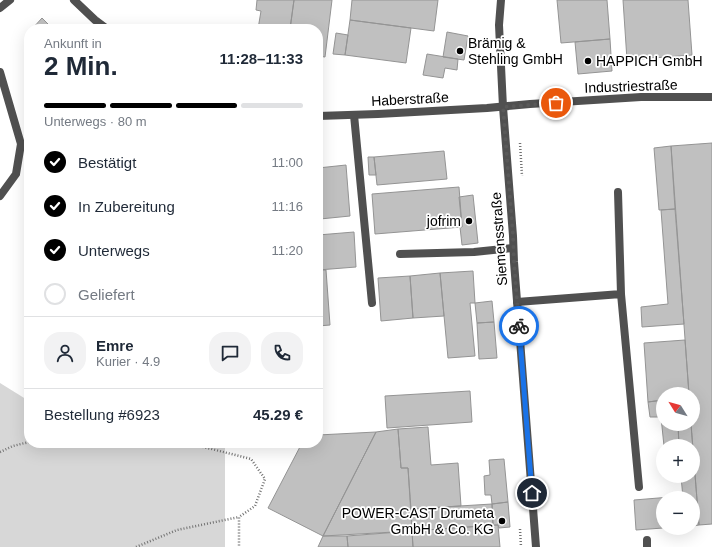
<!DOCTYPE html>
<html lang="de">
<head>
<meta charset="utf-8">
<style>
	:root { --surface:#fff; --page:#f2f2f3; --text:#1f2937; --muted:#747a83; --line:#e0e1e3; --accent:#000 }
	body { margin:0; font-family:Arial,sans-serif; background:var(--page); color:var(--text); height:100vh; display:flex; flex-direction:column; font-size:15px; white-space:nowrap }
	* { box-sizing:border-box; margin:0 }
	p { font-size:13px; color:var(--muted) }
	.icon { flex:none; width:22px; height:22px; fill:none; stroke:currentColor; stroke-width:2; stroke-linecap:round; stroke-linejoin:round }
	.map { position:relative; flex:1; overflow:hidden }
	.panel { position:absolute; left:24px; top:24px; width:299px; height:424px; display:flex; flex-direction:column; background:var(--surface); border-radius:16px; box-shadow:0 4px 16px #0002 }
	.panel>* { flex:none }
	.needle { width:26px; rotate:307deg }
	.buttons { position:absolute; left:656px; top:387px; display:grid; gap:8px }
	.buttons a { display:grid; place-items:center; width:44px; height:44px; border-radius:50%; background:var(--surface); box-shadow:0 4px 16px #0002; font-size:20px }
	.pin { position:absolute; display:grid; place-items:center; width:34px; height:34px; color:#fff; margin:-17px; border:2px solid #fff; border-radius:50%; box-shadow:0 1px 4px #0007 }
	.courier { position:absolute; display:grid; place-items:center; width:40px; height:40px; margin:-20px; border:3px solid #1a73e8; border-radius:50%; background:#fff; color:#222; box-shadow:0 1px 5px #0007 }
	.head em { font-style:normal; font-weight:800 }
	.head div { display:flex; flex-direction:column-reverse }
	.head { display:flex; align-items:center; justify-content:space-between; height:68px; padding:0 20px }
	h1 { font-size:26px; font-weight:800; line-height:30px }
	.bar { display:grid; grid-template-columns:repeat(4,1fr); gap:6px 4px; align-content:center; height:48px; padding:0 20px }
	.bar i { height:5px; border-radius:3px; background:var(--line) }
	.bar .current { background:var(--accent) }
	.bar p { grid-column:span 4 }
	.line { display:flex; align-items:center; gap:10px; padding:0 20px; border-top:1px solid var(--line) }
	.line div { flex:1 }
	.round { display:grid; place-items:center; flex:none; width:42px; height:42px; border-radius:16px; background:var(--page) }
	ol { padding:0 20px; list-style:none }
	li { display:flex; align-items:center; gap:12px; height:44px }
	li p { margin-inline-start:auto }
	li .icon { padding:4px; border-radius:50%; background:var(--accent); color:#fff; stroke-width:4 }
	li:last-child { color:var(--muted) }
	li i { width:22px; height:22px; border:2px solid var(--line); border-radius:50% }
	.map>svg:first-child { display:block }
	.green { fill:#d7d7d7 }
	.building { fill:#c0c0c0; stroke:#949494 }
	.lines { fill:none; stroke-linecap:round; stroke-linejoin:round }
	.path { stroke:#727272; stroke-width:2.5; stroke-dasharray:1 2; stroke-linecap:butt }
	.service { stroke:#505050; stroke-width:8 }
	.minor { stroke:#505050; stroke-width:8 }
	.tertiary { stroke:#505050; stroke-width:8 }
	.done { stroke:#595959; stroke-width:4; stroke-dasharray:0 7.2 }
	.route { stroke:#1a73e8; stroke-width:5 }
	.poi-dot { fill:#000; stroke:#fff; stroke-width:1.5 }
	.labels { text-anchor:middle; stroke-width:3.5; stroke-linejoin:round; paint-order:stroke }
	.poi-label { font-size:14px; fill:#000; stroke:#fff; text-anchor:start }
	.street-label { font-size:14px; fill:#000; stroke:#fff }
</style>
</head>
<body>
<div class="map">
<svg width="712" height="547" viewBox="0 0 712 547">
	<rect width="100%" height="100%" fill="#fff"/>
	<path class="green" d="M0,383L29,401V443H225V547H0Z"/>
	<path class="building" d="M257,0H294L290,29H258L261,11L256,10Z
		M294,0H332L325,57L318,56V29H290Z
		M352,0H438L434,31L350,20Z
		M557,0H607L610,39L561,43Z
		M623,0H688L692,55L627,60Z
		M42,18L53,29H32Z
		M350,20L411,28L406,63L345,55Z
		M447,32L468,36L464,60L443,57Z
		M336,33L348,35L345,55L333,54Z
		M610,39L612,71L578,74L575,42Z
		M427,54L458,59L457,70L445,68L443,78L423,75Z
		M712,143V524L699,525L691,424H693V394H689L671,146Z
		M671,146L675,209L659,210L654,148Z
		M444,151L447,179L377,185L374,157Z
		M368,157H374L376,175H369Z
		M346,165L350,216L320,219L318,190V168Z
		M459,187L462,227L375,234L372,194Z
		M318,190L320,219H318Z
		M473,195L478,243L462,245L460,227H462L459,197Z
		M675,209L684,324L642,327L641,307L668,304L661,210Z
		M354,232L356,267L318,270V235Z
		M318,270H326L330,325L318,326Z
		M473,271L475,303H470L475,356L448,358L440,273Z
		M440,273L444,316L413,318L410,276Z
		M410,276L413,318L381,321L378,278Z
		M492,301L494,322L477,323L475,303Z
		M494,322L497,358L479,359L477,323Z
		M685,340L689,394H663V400L648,402L644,343Z
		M470,391L472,422L387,428L385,396Z
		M663,400V417H650L648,402Z
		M661,417H663V424H678L679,446H664Z
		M678,424H691L699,525L693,526V498H683L681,476H693V446H679Z
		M428,427L431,465L458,463L461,506L411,509L408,468H401L398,429Z
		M398,429L401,468H408L412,531L323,536L376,432Z
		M376,432L323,536L268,508L302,443H318V435Z
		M504,459L508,502L492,504L491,495H485L484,476L490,475L489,460Z
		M683,496V498H663V528L636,530L634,500Z
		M508,502L510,527L499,528L498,525H493L492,504Z
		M492,504L493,525L412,531L411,509Z
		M498,525L500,547H413L412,531Z
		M412,531L413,547H348L347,536Z
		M323,536H347L348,547H318Z"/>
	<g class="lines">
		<path class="path" d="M520,143L522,176
			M188,443L251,459L265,479L255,506L239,517V547
			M0,452L13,446L29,442
			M520,529L521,547
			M136,547L177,530L239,517"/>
		<path class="service" d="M0,8L10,0
			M0,72L21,144L16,174L0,196
			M354,115L372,303
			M618,192L621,294L639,487
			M400,254L474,252L513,248
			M517,302L621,294
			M647,540V547"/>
		<path class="minor" d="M74,0L95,20L107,29
			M318,116L378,114L487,108L530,104L641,97H712"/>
		<path class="tertiary" d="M501,0L499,25L503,107L513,236L514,262L536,547"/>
	</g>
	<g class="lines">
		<path class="done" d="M519,326L514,262L513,236L503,107L556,103"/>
		<path class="route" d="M519,326L532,493"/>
	</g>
	<g class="poi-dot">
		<circle cx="460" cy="51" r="4"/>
		<circle cx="588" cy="61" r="4"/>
		<circle cx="469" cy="221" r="4"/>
		<circle cx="502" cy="521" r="4"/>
	</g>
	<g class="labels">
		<g class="poi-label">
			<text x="468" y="48">Brämig &amp;<tspan x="468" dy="16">Stehling GmbH</tspan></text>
			<text x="596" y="66">HAPPICH GmbH</text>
			<text x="461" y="226" text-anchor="end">jofrim</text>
			<text x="494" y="518" text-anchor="end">POWER-CAST Drumeta<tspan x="494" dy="16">GmbH &amp; Co. KG</tspan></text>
		</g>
		<g class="street-label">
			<text transform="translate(631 86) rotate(-2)" y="5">Industriestraße</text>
			<text transform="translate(410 99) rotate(-3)" y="5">Haberstraße</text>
			<text transform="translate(499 239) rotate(-94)" y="5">Siemensstraße</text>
		</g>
	</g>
</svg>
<div class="buttons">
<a><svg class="needle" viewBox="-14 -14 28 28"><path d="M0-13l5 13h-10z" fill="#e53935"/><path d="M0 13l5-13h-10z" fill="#747a83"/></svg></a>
<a>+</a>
<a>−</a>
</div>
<div class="pin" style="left:556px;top:103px;background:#ea580c"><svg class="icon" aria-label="bag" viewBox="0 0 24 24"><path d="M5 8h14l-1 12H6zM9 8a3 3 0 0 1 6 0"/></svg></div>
<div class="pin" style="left:532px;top:493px;background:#1f2937"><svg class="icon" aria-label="home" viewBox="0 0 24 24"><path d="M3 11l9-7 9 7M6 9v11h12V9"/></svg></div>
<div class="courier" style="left:519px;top:326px"><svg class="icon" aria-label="bike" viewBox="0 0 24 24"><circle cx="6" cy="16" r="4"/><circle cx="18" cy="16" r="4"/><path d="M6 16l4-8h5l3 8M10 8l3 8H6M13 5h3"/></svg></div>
<section class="panel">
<div class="head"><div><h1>2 Min.</h1><p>Ankunft in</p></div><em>11:28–11:33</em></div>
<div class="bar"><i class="current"></i><i class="current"></i><i class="current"></i><i></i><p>Unterwegs · 80 m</p></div>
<ol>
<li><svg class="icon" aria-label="check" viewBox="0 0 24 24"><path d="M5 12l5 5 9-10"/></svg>Bestätigt<p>11:00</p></li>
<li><svg class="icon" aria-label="check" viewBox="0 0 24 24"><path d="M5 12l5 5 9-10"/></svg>In Zubereitung<p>11:16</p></li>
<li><svg class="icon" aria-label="check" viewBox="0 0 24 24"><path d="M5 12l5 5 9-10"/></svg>Unterwegs<p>11:20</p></li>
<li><i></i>Geliefert</li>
</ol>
<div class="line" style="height:72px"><a class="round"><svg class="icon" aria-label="person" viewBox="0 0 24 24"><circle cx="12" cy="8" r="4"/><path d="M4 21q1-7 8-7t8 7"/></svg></a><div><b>Emre</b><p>Kurier · 4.9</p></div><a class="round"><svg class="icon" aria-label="chat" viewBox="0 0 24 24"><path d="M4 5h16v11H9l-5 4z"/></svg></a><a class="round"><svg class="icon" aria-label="phone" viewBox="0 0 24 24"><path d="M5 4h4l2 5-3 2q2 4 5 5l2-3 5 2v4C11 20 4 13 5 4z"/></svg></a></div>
<div class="line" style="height:52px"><div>Bestellung #6923</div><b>45.29 €</b></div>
</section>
</div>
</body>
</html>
